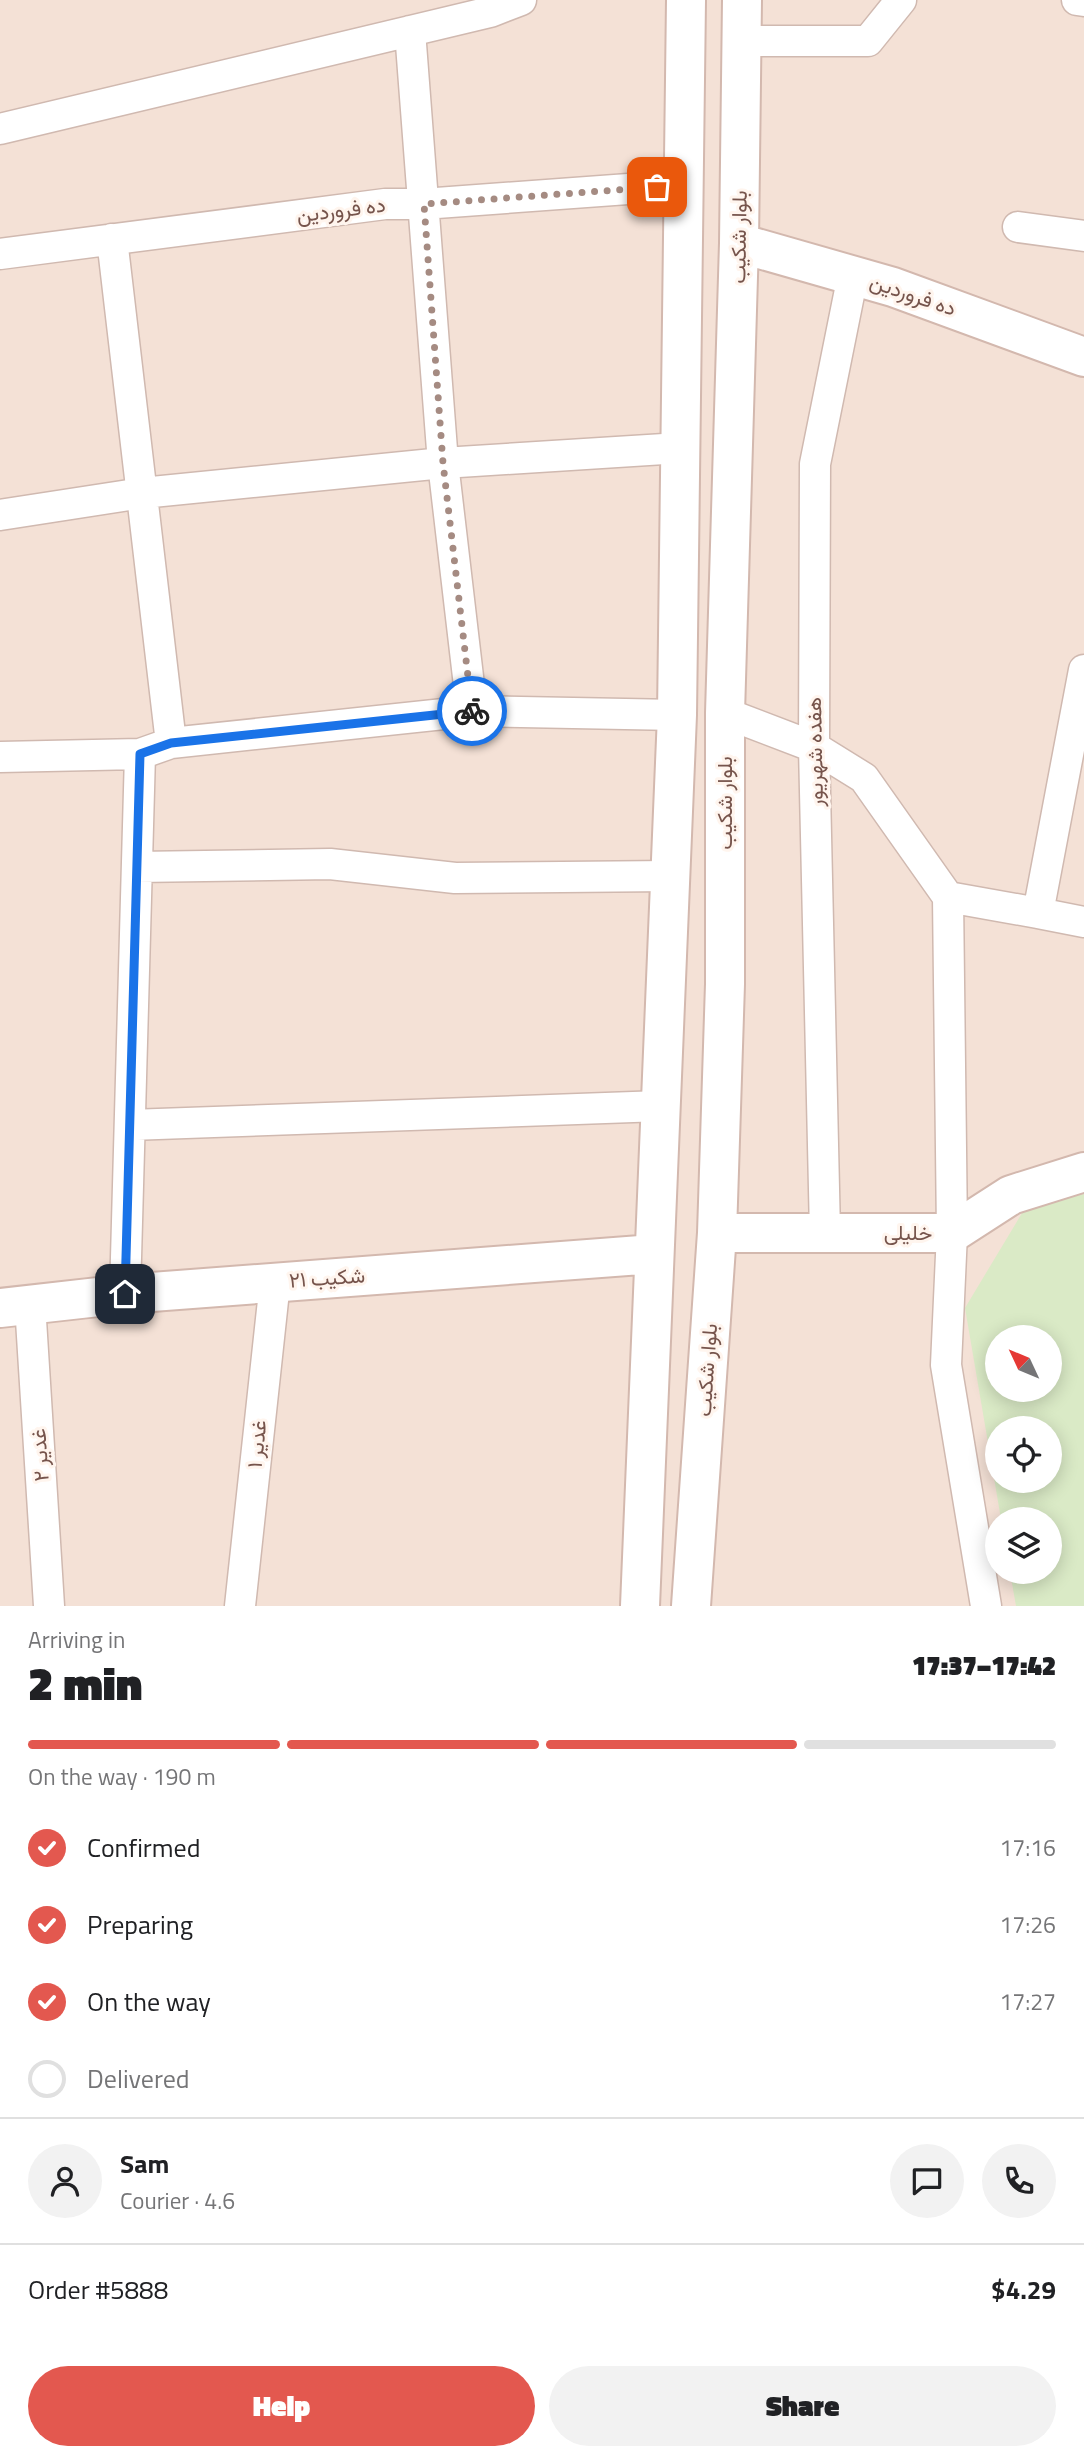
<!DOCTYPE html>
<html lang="en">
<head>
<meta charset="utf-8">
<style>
	:root { --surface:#fff; --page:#f2f2f2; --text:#202124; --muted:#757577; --line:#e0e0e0; --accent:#e3584f }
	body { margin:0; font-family:"Titillium Web",Vazirmatn,sans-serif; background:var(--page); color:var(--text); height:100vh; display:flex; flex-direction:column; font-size:26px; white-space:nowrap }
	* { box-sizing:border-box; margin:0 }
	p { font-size:23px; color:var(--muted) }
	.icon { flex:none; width:38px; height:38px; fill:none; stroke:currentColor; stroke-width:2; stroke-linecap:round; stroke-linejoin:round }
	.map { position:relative; height:1606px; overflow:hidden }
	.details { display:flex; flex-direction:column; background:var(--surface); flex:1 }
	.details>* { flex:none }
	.needle { width:46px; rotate:314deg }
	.tools { position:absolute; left:985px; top:1325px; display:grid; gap:14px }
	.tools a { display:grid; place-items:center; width:77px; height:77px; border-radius:50%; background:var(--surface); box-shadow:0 4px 18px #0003; font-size:35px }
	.pin { position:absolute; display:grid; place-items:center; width:60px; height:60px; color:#fff; margin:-30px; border-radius:14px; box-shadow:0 4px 10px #0006 }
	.courier { position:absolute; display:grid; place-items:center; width:70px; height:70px; margin:-35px; border:5px solid #1a73e8; border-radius:50%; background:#fff; color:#222; box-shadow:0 2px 9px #0007 }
	.head em { font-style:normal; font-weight:800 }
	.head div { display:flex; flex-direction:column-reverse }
	.head { display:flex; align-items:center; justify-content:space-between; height:119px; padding:0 28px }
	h1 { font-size:46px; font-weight:800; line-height:52px }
	.bar { display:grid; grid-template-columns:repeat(4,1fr); gap:10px 7px; align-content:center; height:84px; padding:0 28px }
	.bar i { height:9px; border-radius:5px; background:var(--line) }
	.bar .active { background:var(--accent) }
	.bar p { grid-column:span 4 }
	.line { display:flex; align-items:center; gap:18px; padding:0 28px; border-top:2px solid var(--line) }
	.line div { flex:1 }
	.round { display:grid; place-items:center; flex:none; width:74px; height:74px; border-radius:37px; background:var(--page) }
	ol { padding:0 28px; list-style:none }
	li { display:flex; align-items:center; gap:21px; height:77px }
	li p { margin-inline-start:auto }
	li .icon { padding:7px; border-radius:50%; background:var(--accent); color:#fff; stroke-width:4 }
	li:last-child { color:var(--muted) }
	li i { width:38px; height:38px; border:4px solid var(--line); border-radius:50% }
	.action { display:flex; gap:14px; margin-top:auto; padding:14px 28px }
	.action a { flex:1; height:80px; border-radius:42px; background:var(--accent); color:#fff; font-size:28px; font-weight:800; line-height:80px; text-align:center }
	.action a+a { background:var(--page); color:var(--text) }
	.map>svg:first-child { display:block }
	.residential { fill:#f4e1d6; fill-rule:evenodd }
	.green { fill:#daeac6; fill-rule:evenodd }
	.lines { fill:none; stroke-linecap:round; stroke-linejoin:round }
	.street-casing { stroke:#d0b9b0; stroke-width:33 }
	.secondary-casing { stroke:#d3b8ae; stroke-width:42 }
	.street { stroke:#fff; stroke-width:30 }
	.secondary { stroke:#fff; stroke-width:38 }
	.done { stroke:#a58b82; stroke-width:7; stroke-dasharray:0 12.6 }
	.route { stroke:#1a73e8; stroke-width:9 }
	.labels { text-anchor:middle; stroke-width:6; stroke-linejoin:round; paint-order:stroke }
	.street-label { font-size:21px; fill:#76544c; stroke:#fff5ee }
</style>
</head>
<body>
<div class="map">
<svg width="1084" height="1606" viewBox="0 0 1084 1606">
	<rect width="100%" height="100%" fill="#fcf1e7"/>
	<path class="residential" d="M0,0H1084V1606H0ZM998,1337H1050V1390H998ZM998,1428H1050V1480H998ZM998,1519H1050V1572H998Z"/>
	<path class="green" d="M1084,1194V1606H1016L1010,1572H1050V1519H1001L965,1308L1025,1208ZM998,1337H1050V1390H998ZM998,1428H1050V1480H998Z"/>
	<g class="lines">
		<g class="street-casing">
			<path id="street" d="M1077,0L1084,1
				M410,31L443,463L472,711
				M742,41H868L901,0
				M0,129L490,12L521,0
				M1018,227L1084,236
				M112,239L171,743
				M0,254L385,204H423L683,185
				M0,515L142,493L443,463L680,448
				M1084,670L1038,913L1084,922
				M725,713L814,747L864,778L948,897L952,1233L946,1365L986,1606
				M0,757L140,754L171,743L472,711L677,715
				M137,867L330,864L455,878L670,876
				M948,897L1038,913
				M130,1125L661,1106
				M825,1233L814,747L815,464L853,275
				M125,1294L140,754
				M30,1304L49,1606
				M240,1606L275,1282"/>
		</g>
		<g class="secondary-casing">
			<path id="secondary" d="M739,243L893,287L1084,357
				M717,1233H952L1011,1195L1084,1172
				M0,1308L125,1294L654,1254
				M640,1606L677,715L686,0
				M691,1606L717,1233L725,984V713L739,243L742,0"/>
		</g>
		<use href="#street" class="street"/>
		<use href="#secondary" class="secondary"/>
	</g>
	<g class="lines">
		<path class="done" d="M472,711L443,463L424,204L657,187"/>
		<path class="route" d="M125,1294L140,754L171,743L472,711"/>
	</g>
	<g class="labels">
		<g class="street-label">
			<text transform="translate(341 210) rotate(-7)" y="7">ده فروردین</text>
			<text transform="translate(739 237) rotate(-89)" y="7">بلوار شکیب</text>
			<text transform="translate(913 295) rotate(19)" y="7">ده فروردین</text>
			<text transform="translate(815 752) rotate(-91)" y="7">هفده شهریور</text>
			<text transform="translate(725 803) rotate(-90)" y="7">بلوار شکیب</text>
			<text x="908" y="1240">خلیلی</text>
			<text transform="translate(327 1278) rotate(-4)" y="7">شکیب ۲۱</text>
			<text transform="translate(707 1370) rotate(-86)" y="7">بلوار شکیب</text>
			<text transform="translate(257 1444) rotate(-84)" y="7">غدیر ۱</text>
			<text transform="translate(40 1455) rotate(-94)" y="7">غدیر ۲</text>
		</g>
	</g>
</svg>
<div class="tools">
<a><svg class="needle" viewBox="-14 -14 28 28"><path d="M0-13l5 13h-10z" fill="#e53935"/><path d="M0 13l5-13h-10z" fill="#757577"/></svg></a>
<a><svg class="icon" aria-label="locate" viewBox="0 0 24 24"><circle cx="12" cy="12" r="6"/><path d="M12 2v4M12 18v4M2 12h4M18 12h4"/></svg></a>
<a><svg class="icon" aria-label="layers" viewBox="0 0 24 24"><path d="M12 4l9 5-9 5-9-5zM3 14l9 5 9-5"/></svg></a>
</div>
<div class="pin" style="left:657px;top:187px;background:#ea580c"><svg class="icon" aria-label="bag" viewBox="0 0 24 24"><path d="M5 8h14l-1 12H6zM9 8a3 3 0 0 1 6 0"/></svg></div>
<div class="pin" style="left:125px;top:1294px;background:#1f2937"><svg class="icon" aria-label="home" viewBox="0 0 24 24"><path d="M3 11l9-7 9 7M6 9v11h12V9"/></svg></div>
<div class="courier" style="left:472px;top:711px"><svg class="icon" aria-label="bike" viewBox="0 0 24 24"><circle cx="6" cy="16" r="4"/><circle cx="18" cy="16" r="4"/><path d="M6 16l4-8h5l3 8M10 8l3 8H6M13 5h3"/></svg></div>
</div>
<section class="details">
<div class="head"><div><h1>2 min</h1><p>Arriving in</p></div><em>17:37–17:42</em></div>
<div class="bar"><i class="active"></i><i class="active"></i><i class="active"></i><i></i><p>On the way · 190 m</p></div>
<ol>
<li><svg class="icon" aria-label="check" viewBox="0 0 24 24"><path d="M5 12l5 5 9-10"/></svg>Confirmed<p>17:16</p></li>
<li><svg class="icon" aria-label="check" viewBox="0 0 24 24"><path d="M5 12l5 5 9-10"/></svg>Preparing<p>17:26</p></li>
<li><svg class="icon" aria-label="check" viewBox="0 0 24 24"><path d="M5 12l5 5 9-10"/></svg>On the way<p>17:27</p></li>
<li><i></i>Delivered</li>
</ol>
<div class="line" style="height:126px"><a class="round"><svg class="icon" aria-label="person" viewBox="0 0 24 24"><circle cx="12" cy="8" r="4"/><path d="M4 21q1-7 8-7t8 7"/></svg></a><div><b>Sam</b><p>Courier · 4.6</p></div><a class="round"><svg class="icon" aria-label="chat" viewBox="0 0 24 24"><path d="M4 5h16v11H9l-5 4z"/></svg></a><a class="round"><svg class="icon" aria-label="phone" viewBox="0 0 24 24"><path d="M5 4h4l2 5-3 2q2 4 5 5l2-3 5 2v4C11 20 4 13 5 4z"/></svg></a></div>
<div class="line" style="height:91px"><div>Order #5888</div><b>$4.29</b></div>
<div class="action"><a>Help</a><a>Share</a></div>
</section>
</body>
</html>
